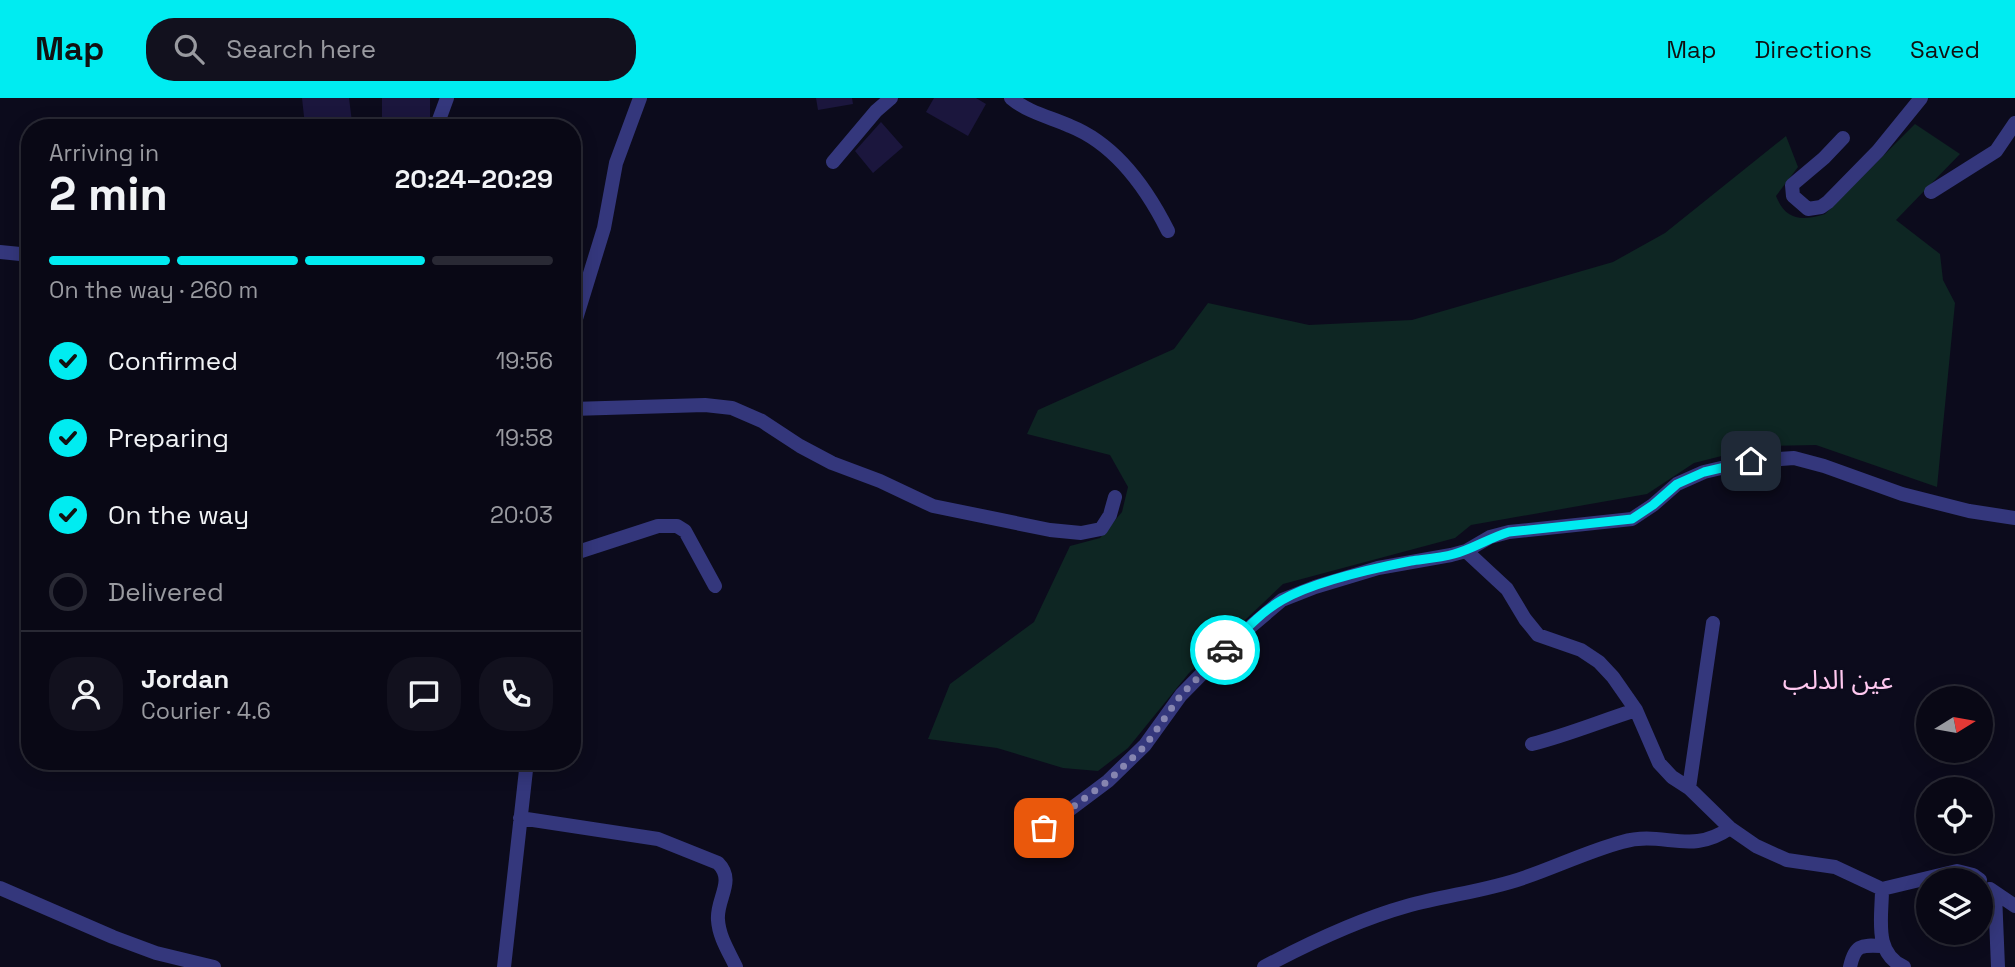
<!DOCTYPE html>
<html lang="en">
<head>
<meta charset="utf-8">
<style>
	:root { --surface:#090815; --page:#12111e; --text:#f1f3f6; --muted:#999aa0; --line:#292934; --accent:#00ecf1 }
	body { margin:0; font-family:"Space Grotesk","Noto Sans Arabic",sans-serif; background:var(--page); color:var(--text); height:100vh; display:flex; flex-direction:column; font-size:26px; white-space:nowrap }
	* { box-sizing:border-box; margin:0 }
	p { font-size:23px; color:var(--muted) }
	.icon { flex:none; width:38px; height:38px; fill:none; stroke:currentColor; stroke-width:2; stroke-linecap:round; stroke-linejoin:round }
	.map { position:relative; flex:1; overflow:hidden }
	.drawer { position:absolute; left:21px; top:21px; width:560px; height:651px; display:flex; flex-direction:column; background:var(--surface); border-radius:28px; box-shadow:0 4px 18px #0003,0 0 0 2px var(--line) }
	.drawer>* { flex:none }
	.needle { width:46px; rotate:79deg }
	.controls { position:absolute; left:1916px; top:588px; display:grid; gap:14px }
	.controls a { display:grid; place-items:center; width:77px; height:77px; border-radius:50%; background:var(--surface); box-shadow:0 4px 18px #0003,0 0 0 2px var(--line); font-size:35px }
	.pin { position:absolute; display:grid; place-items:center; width:60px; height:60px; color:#fff; margin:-30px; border-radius:14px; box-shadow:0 4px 10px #0006 }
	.courier { position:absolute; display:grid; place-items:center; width:70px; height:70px; margin:-35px; border:5px solid #00ecf1; border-radius:50%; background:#fff; color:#222; box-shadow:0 2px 9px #0007 }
	.headline em { font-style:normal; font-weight:700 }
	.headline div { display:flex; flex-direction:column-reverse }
	.headline { display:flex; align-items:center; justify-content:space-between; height:119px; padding:0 28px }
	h1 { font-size:46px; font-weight:700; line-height:52px }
	.bar { display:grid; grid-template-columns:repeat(4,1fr); gap:10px 7px; align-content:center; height:84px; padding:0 28px }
	.bar i { height:9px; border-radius:5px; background:var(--line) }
	.bar .active { background:var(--accent) }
	.bar p { grid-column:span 4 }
	.line { display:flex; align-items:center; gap:18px; padding:0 28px; border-top:2px solid var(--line) }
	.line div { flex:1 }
	.round { display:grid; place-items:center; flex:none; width:74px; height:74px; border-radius:28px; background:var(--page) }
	ol { padding:0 28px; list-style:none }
	li { display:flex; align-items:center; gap:21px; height:77px }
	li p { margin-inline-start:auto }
	li .icon { padding:7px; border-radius:50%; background:var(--accent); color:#111; stroke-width:4 }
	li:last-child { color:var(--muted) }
	li i { width:38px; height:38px; border:4px solid var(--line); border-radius:50% }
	header { display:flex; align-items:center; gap:42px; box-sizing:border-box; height:98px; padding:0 35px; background:var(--accent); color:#111 }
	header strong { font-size:33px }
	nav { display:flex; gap:38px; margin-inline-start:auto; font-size:24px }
	.search { width:490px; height:63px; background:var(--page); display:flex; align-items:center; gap:18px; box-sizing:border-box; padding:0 24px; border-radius:28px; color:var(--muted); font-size:26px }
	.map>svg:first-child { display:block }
	.green { fill:#0e2623 }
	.building { fill:#1b163d }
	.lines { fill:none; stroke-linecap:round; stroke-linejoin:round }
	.minor { stroke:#34377c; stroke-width:14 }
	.done { stroke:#8685b0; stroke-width:7; stroke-dasharray:0 12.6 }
	.route { stroke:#00ecf1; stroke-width:9 }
	.labels { text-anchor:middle; stroke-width:5; stroke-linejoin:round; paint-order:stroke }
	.quarter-label { font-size:26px; fill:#ffc8ef; stroke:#0c0b1c }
</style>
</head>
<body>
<header>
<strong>Map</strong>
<div class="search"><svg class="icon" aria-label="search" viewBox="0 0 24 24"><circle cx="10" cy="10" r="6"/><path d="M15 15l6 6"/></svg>Search here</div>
<nav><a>Map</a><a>Directions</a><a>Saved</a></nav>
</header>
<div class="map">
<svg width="2015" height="869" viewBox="0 0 2015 869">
	<rect width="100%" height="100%" fill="#0c0b1c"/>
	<path class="green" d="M1915,26L1960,56L1896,122L1940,156L1943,182L1955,205L1937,389L1816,347L1761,348L1694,365L1647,396L1471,427L1455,440L1283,486L1189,575L1128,650L1098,673L1063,670L997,650L928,641L950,586L1034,524L1070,448L1100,440L1122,414L1128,389L1110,357L1027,336L1038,312L1174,251L1208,205L1309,227L1412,222L1613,164L1665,135L1786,38L1798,69L1776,98C1786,123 1802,123 1825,116Z"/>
	<path class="building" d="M302,0H349L352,24L305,28Z
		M382,0H430V19L410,20V30H382Z
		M816,0H852L853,6L818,12Z
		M934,0H976L986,6L968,38L926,14Z
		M881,24L903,49L873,75L855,53Z"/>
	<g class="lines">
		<path class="minor" d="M1011,0C1029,15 1050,19 1070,28C1115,46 1147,91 1168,133
			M436,30L447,0
			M1843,40L1824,60L1792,87L1793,98L1808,111L1821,109L1828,104L1878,53L1921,0
			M833,64L876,13L891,0
			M1931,94L1996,53L2015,25
			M0,154L30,157
			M572,234L604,130L616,65L640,0
			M572,311L705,307L732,310L762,323L800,348L832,365L880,383L933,408L1050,432L1081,435L1101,431L1110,417L1115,399
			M572,456L658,428H677L685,433L715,488
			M1532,646C1568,637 1601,623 1636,612
			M1689,690L1713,525
			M520,720L658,741L718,765C736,783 716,801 718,822C719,839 729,854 736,869
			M1044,731L1108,683L1145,647L1181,597L1236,541L1282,502L1315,489L1378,470L1451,457L1466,453
			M1980,782L1973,777L1957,773L1882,791L1835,769L1787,762L1756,748L1730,730L1689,690L1672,679L1659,665L1636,612L1613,579L1599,564L1581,552L1538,537L1525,521L1507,491L1466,453L1490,439L1509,434L1632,421L1653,407L1677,386L1704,374L1751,363L1794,360L1824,368L1902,396L1969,413L2015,420
			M0,790L113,839L156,855L214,869
			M1882,791C1882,820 1873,855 1904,869
			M1990,791L2015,808
			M1995,796L1998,869
			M504,869L527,663
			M1264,869C1309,845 1357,822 1407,808C1446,797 1487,793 1526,779C1558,768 1589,753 1622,744C1664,732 1690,758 1730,730
			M1850,869C1855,846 1861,847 1883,848"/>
	</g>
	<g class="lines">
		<path class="done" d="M1044,730L1108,683L1145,648L1181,597L1225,552"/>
		<path class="route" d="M1225,552C1243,534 1261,514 1282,502C1313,484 1375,470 1411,463C1425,461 1440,460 1454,456C1473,451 1489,440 1509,434L1632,421L1653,407L1677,386L1704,374L1751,363"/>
	</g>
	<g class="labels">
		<g class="quarter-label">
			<text x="1838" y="591">عين الدلب</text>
		</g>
	</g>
</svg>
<div class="controls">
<a><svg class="needle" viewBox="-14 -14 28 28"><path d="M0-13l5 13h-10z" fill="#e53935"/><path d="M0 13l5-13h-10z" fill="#999aa0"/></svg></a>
<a><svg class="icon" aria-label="locate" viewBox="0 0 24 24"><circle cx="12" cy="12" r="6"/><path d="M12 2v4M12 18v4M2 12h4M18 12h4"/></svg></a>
<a><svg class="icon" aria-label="layers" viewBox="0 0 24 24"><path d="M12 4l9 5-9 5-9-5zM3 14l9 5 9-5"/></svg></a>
</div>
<div class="pin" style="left:1044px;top:730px;background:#ea580c"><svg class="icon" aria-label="bag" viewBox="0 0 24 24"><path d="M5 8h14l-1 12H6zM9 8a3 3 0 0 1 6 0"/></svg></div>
<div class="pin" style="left:1751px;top:363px;background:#1f2937"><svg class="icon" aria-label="home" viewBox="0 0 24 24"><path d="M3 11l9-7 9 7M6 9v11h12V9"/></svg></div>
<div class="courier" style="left:1225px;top:552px"><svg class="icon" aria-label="car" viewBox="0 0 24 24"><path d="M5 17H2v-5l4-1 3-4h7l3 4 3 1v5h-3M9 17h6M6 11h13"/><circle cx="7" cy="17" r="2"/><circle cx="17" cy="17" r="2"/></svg></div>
<section class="drawer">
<div class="headline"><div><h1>2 min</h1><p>Arriving in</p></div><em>20:24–20:29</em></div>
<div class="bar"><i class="active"></i><i class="active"></i><i class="active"></i><i></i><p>On the way · 260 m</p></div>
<ol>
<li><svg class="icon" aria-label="check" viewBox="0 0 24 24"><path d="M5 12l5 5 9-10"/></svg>Confirmed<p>19:56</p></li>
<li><svg class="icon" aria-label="check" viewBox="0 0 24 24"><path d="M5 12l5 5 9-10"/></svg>Preparing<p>19:58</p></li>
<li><svg class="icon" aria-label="check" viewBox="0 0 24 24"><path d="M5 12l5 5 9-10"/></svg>On the way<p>20:03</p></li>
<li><i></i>Delivered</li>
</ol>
<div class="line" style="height:126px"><a class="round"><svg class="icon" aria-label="person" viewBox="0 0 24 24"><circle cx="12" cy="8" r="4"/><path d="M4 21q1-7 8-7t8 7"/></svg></a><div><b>Jordan</b><p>Courier · 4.6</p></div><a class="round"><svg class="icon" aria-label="chat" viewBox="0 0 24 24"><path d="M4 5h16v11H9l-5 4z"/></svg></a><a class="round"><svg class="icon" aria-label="phone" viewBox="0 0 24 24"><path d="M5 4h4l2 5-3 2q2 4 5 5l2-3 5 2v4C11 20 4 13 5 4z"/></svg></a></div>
</section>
</div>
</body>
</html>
